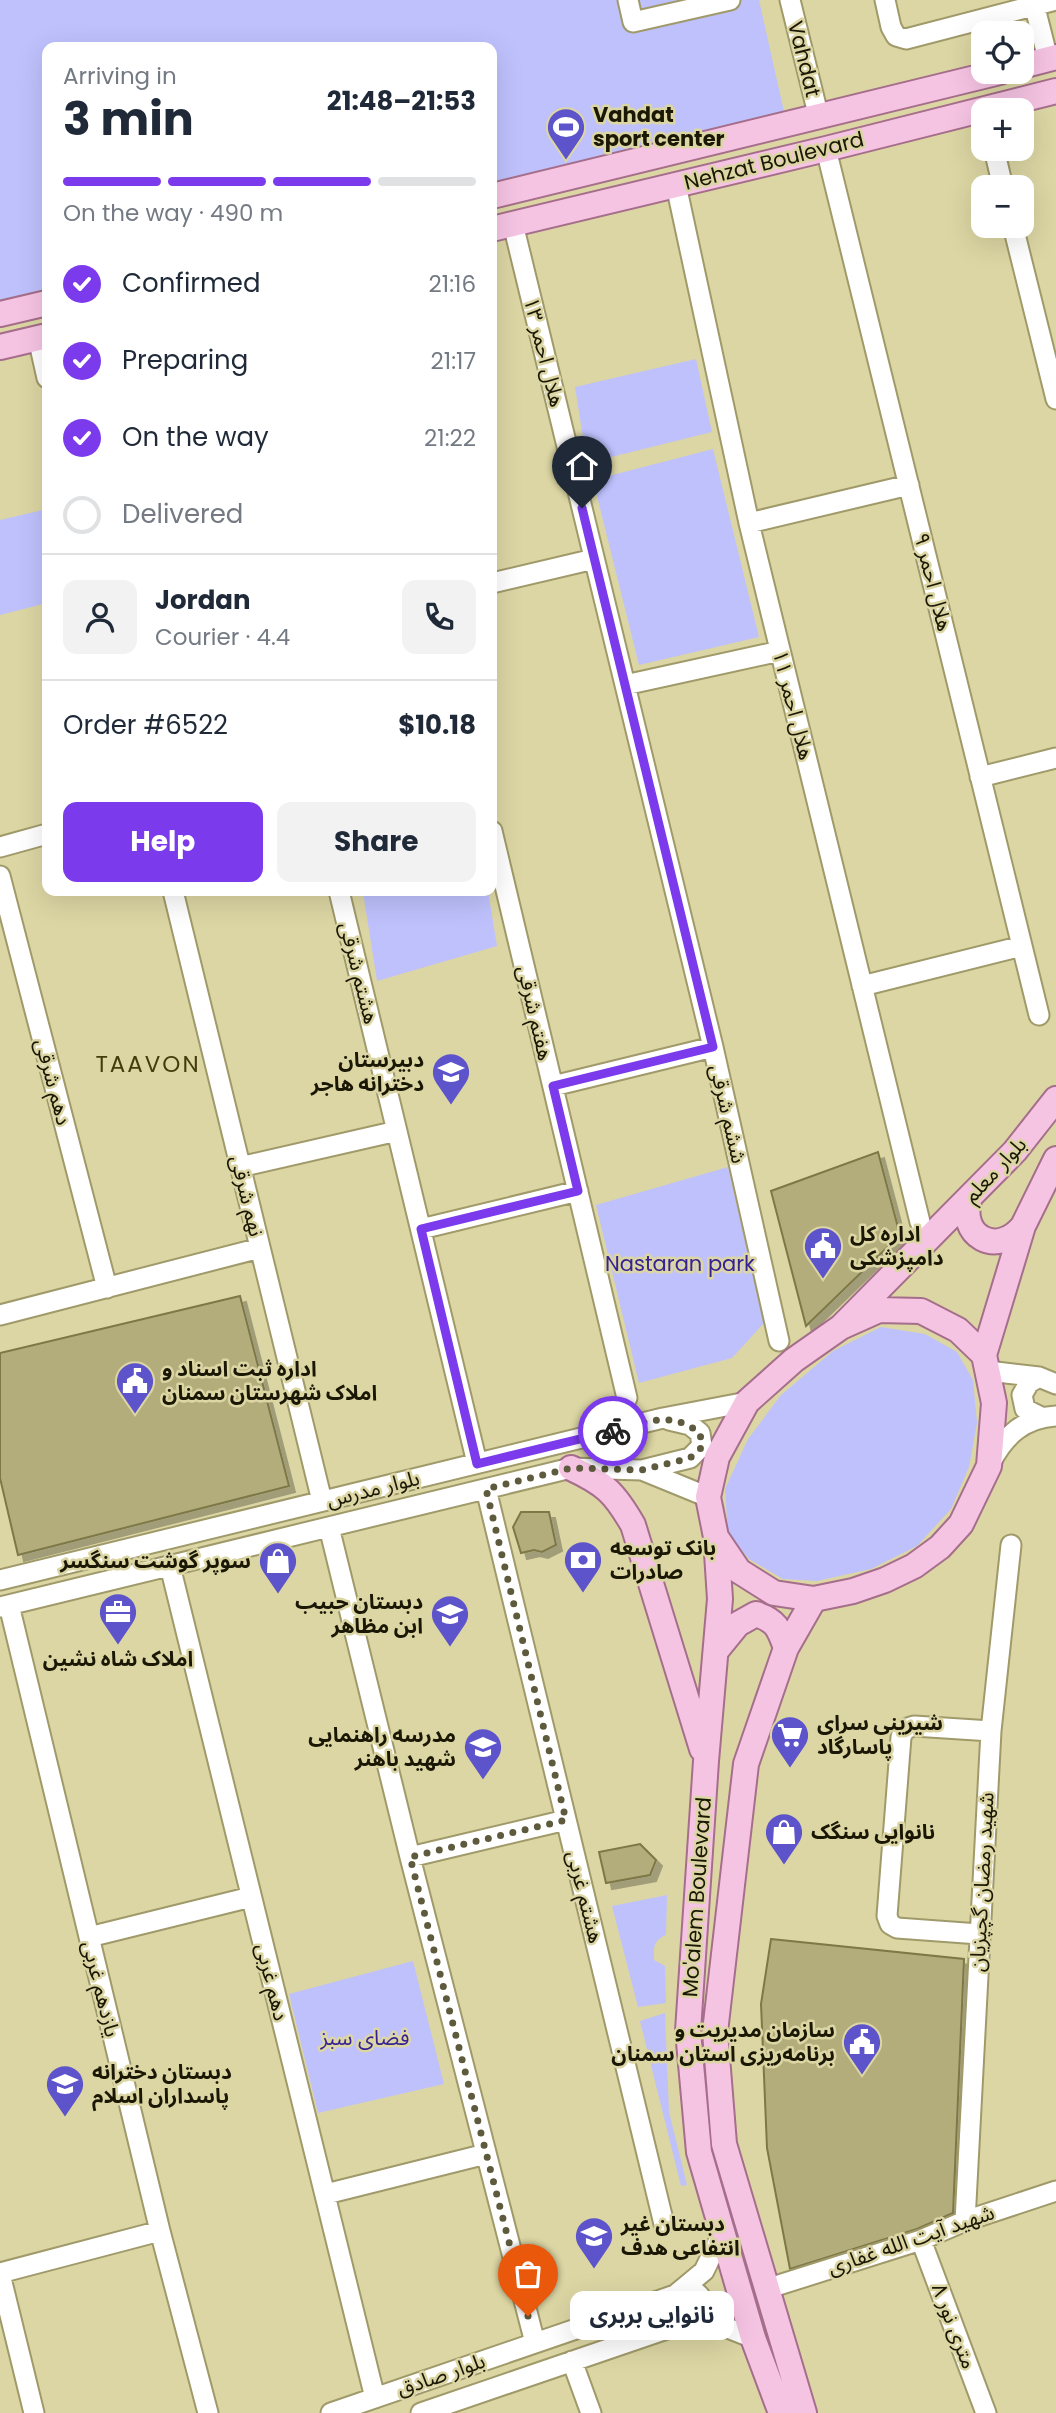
<!DOCTYPE html>
<html lang="en">
<head>
<meta charset="utf-8">
<style>
	:root { --surface:#fff; --page:#f2f2f3; --text:#1f2937; --muted:#747a83; --line:#e0e1e3; --accent:#7c3aed }
	body { margin:0; font-family:Poppins,"Noto Sans Arabic",sans-serif; background:var(--page); color:var(--text); height:100vh; display:flex; flex-direction:column; font-size:26px; white-space:nowrap }
	* { box-sizing:border-box; margin:0 }
	p { font-size:23px; color:var(--muted) }
	.icon { flex:none; width:38px; height:38px; fill:none; stroke:currentColor; stroke-width:2; stroke-linecap:round; stroke-linejoin:round }
	.map { position:relative; flex:1; overflow:hidden }
	.panel { position:absolute; left:42px; top:42px; width:455px; height:854px; display:flex; flex-direction:column; background:var(--surface); border-radius:14px; box-shadow:0 7px 28px #0002 }
	.panel>* { flex:none }
	.controls { position:absolute; left:971px; top:21px; display:grid; gap:14px }
	.controls a { display:grid; place-items:center; width:63px; height:63px; border-radius:14px; background:var(--surface); box-shadow:0 7px 28px #0002; font-size:35px }
	.pin { position:absolute; display:grid; place-items:center; width:60px; height:60px; color:#fff; margin:-72px -30px; border-radius:50% 50% 50% 0; rotate:-45deg; box-shadow:0 0 7px #0007 }
	.pin .icon { rotate:45deg }
	.courier { position:absolute; display:grid; place-items:center; width:70px; height:70px; margin:-35px; border:5px solid #7c3aed; border-radius:50%; background:#fff; color:#222; box-shadow:0 2px 9px #0007 }
	.bubble { position:absolute; height:49px; border-radius:14px; background:var(--surface); box-shadow:0 7px 28px #0002; font-size:23px; font-weight:700; line-height:49px; text-align:center }
	.head em { font-style:normal; font-weight:700 }
	.head div { display:flex; flex-direction:column-reverse }
	.head { display:flex; align-items:center; justify-content:space-between; height:119px; padding:0 21px }
	h1 { font-size:46px; font-weight:700; line-height:52px }
	.bar { display:grid; grid-template-columns:repeat(4,1fr); gap:10px 7px; align-content:center; height:84px; padding:0 21px }
	.bar i { height:9px; border-radius:5px; background:var(--line) }
	.bar .active { background:var(--accent) }
	.bar p { grid-column:span 4 }
	.line { display:flex; align-items:center; gap:18px; padding:0 21px; border-top:2px solid var(--line) }
	.line div { flex:1 }
	.round { display:grid; place-items:center; flex:none; width:74px; height:74px; border-radius:14px; background:var(--page) }
	ol { padding:0 21px; list-style:none }
	li { display:flex; align-items:center; gap:21px; height:77px }
	li p { margin-inline-start:auto }
	li .icon { padding:7px; border-radius:50%; background:var(--accent); color:#fff; stroke-width:4 }
	li:last-child { color:var(--muted) }
	li i { width:38px; height:38px; border:4px solid var(--line); border-radius:50% }
	.cta { display:flex; gap:14px; margin-top:auto; padding:14px 21px }
	.cta a { flex:1; height:80px; border-radius:14px; background:var(--accent); color:#fff; font-size:28px; font-weight:700; line-height:80px; text-align:center }
	.cta a+a { background:var(--page); color:var(--text) }
	.map>svg:first-child { display:block }
	.green { fill:#bec1fc }
	.building { fill:#b3ad7c; stroke:#7e7849; stroke-width:2; filter:url(#shadow) }
	.lines { fill:none; stroke-linecap:round; stroke-linejoin:round }
	.minor-casing { stroke:#a09a6a; stroke-width:23 }
	.major-casing { stroke:#a56e8a; stroke-width:28 }
	.minor { stroke:#fff; stroke-width:19 }
	.major { stroke:#f6c4e3; stroke-width:24 }
	.done { stroke:#5e5a3d; stroke-width:7; stroke-dasharray:0 12.6 }
	.route { stroke:#7c3aed; stroke-width:9 }
	.labels { text-anchor:middle; stroke-width:5; stroke-linejoin:round; paint-order:stroke }
	.street-label { font-size:21px; fill:#1a1705; stroke:#dcd6a4 }
	.poi-label { font-size:21px; font-weight:bold; fill:#1a1705; stroke:#dcd6a4; text-anchor:start }
	.park-label { font-size:21px; fill:#372294; stroke:#dcd6a4 }
	.neighbourhood-label { font-size:23px; letter-spacing:2px; fill:#433d0c; stroke:#dcd6a4 }
</style>
</head>
<body>
<div class="map">
<svg width="1056" height="2413" viewBox="0 0 1056 2413">
	<defs>
		<filter id="shadow"><feDropShadow dx="6" dy="6" stdDeviation="0" flood-color="#0004"/></filter>
	</defs>
	<rect width="100%" height="100%" fill="#dcd6a4"/>
	<path class="green" d="M0,0H759L787,125L492,196V47H47V303L0,314Z
		M696,359L712,432L587,463L575,387Z
		M713,449L759,637L639,665L593,480Z
		M47,509V603L0,615V520Z
		M367,891H488L497,946L377,981L363,892Z
		M728,1167L764,1323L732,1358L639,1383L596,1205Z
		M881,1327L925,1334L957,1352L973,1380L977,1423L969,1467L951,1509L917,1546L871,1569L817,1581L783,1579L749,1559L728,1534L725,1489L748,1439L781,1395L833,1351Z
		M667,1895L666,1935C654,1940 653,1947 654,1960L665,1966L666,2003L638,2007L612,1906Z
		M413,1961L444,2084L318,2113L289,1994Z
		M665,2013L669,2112L687,2185L681,2186L640,2021Z"/>
	<path class="building" d="M878,1152L900,1235L806,1326L771,1191Z
		M240,1296L289,1486L18,1555L0,1478V1353Z
		M521,1512H549L556,1545L542,1552L534,1550L521,1553L513,1527Z
		M640,1844L656,1860L650,1875L606,1883L599,1852Z
		M771,1939L964,1959L953,2213L917,2229L790,2269L767,2148L761,2004Z"/>
	<g class="lines">
		<g class="minor-casing">
			<path id="minor" d="M628,0L633,22L730,0
				M790,0L819,118
				M885,0L891,27L896,36L906,39L1056,0
				M1033,0L1048,59
				M826,149L1039,1015
				M994,149L1003,187
				M676,185L749,523L920,1222
				M513,224L713,1047L779,1341
				M1013,226L1056,399
				M38,338L47,378
				M749,523L909,485
				M492,583L594,559
				M625,685L780,651
				M980,777L1056,758
				M492,831L627,1398
				M0,847L47,834
				M0,876L107,1288
				M173,891L322,1501
				M339,891L477,1463
				M862,986L1022,946
				M553,1086L713,1047
				M240,1167L397,1131
				M421,1229L578,1191
				M0,1315L260,1248
				M988,1371L1039,1377L1056,1384
				M1039,1377L1029,1383L1022,1395L1025,1409L1041,1417
				M991,1462C1005,1435 1024,1418 1056,1416
				M642,1470L690,1458L702,1446L700,1433L690,1425L669,1420
				M486,1489L664,2224
				M329,1527L410,1857L535,2343
				M170,1566L375,2398
				M0,1580L663,1418L747,1402
				M9,1605L160,2231L208,2413
				M0,1607L571,1468L642,1470L708,1497
				M410,1857L566,1820
				M979,1934L897,1928L890,1924L887,1916L901,1737L905,1729L914,1726L991,1731
				M89,1937L251,1897
				M326,2194L486,2154
				M965,2221L991,1731L1011,1545
				M921,2240L986,2413
				M0,2273L160,2231
				M0,2274L34,2413
				M685,2287C705,2294 706,2303 693,2320
				M766,2289L921,2240L965,2221L1056,2191
				M572,2361L591,2413
				M331,2413L675,2295L704,2271L722,2234
				M421,2413L693,2320L715,2323L753,2338"/>
		</g>
		<g class="major-casing">
			<path id="major" d="M1022,66L1056,57
				M492,196L1000,72
				M492,229L826,149L1056,91
				M0,314L47,303
				M0,347L47,336
				M970,1197C957,1236 997,1258 1023,1226
				M841,1327L879,1310L921,1311L958,1330L984,1355L994,1403L989,1466L961,1524L940,1547L914,1566L885,1580L853,1591L814,1599L774,1593L739,1571L716,1537L708,1497L717,1457L747,1402L794,1360L841,1327L1015,1151L1056,1099
				M984,1355L1023,1226L1056,1159
				M571,1468C605,1484 614,1492 633,1525L702,1749
				M716,1538L720,1599L706,1761L688,2031L699,2152L753,2338L781,2413
				M716,1651L738,1624L756,1614C777,1621 779,1629 786,1648
				M804,2413L724,2144L715,2032L746,1764L786,1648L814,1599"/>
		</g>
		<use href="#minor" class="minor"/>
		<use href="#major" class="major"/>
	</g>
	<g class="lines">
		<path class="done" d="M528,2316L410,1857L566,1820L486,1489L571,1468L642,1470L690,1458L702,1447L700,1433C670,1410 647,1422 613,1431"/>
		<path class="route" d="M582,508L713,1047L553,1086L578,1191L421,1229L477,1464L613,1431"/>
	</g>
	<defs>
		<g id="stadium-pin" transform="scale(2.0125)"><path d="M0 17L-7.5 6A9.5 9.5 0 1 1 7.5 6Z" fill="#5d53cb" stroke="#dcd6a4"/><path d="M0-5a6.5 5 0 1 0 0 10a6.5 5 0 1 0 0-10ZM-3.5-1.8h7v3.6h-7Z" fill="#fff"/></g>
		<g id="school-pin" transform="scale(2.0125)"><path d="M0 17L-7.5 6A9.5 9.5 0 1 1 7.5 6Z" fill="#5d53cb" stroke="#dcd6a4"/><path d="M0-5L7-2L0 1L-7-2ZM-4 1L0 2.5L4 1V4Q0 6-4 4Z" fill="#fff"/></g>
		<g id="civic-pin" transform="scale(2.0125)"><path d="M0 17L-7.5 6A9.5 9.5 0 1 1 7.5 6Z" fill="#5d53cb" stroke="#dcd6a4"/><path d="M-.6-6.5H3V-4.5H.6V-3L4-1V1h2V6H-6V1h2V-1L-.6-3ZM-1.2 2.5V6h2.4V2.5Z" fill="#fff"/></g>
		<g id="bank-pin" transform="scale(2.0125)"><path d="M0 17L-7.5 6A9.5 9.5 0 1 1 7.5 6Z" fill="#5d53cb" stroke="#dcd6a4"/><path d="M-6-4H6V4H-6ZM0-2.3a2.3 2.3 0 1 0 0 4.6a2.3 2.3 0 1 0 0-4.6Z" fill="#fff"/></g>
		<g id="shop-pin" transform="scale(2.0125)"><path d="M0 17L-7.5 6A9.5 9.5 0 1 1 7.5 6Z" fill="#5d53cb" stroke="#dcd6a4"/><path d="M-5-2.5h2.3a2.7 3.5 0 0 1 5.4 0H5L5.5 6h-11ZM-1.5-2.5h3a1.5 2.3 0 0 0-3 0Z" fill="#fff"/></g>
		<g id="office-pin" transform="scale(2.0125)"><path d="M0 17L-7.5 6A9.5 9.5 0 1 1 7.5 6Z" fill="#5d53cb" stroke="#dcd6a4"/><path d="M-6-3h4V-5.5h4V-3h4V5H-6ZM-1-4.5V-3h2v-1.5ZM-6 0V1H6V0Z" fill="#fff"/></g>
		<g id="supermarket-pin" transform="scale(2.0125)"><path d="M0 17L-7.5 6A9.5 9.5 0 1 1 7.5 6Z" fill="#5d53cb" stroke="#dcd6a4"/><path d="M-6-5.5h2.5l.6 2H6L4.5 2H-2.5L-4.4-4H-6ZM-1.5 3.2a1.3 1.3 0 1 0 .1 0ZM3 3.2a1.3 1.3 0 1 0 .1 0Z" fill="#fff"/></g>
	</defs>
	<g fill-rule="evenodd">
		<use href="#stadium-pin" x="566" y="127"/>
		<use href="#school-pin" x="451" y="1072"/>
		<use href="#civic-pin" x="823" y="1246"/>
		<use href="#civic-pin" x="135" y="1381"/>
		<use href="#bank-pin" x="583" y="1560"/>
		<use href="#shop-pin" x="278" y="1561"/>
		<use href="#office-pin" x="118" y="1612"/>
		<use href="#school-pin" x="450" y="1614"/>
		<use href="#supermarket-pin" x="790" y="1735"/>
		<use href="#school-pin" x="483" y="1747"/>
		<use href="#shop-pin" x="784" y="1832"/>
		<use href="#civic-pin" x="862" y="2042"/>
		<use href="#school-pin" x="65" y="2084"/>
		<use href="#school-pin" x="594" y="2236"/>
	</g>
	<g class="labels">
		<g class="street-label">
			<text transform="translate(804 59) rotate(76)" y="7">Vahdat</text>
			<text transform="translate(774 161) rotate(-14)" y="7">Nehzat Boulevard</text>
			<text transform="translate(544 352) rotate(76)" y="7">هلال احمر ۱۳</text>
			<text transform="translate(933 582) rotate(76)" y="7">هلال احمر ۹</text>
			<text transform="translate(793 705) rotate(76)" y="7">هلال احمر ۱۱</text>
			<text transform="translate(359 973) rotate(76)" y="7">هشتم شرقی</text>
			<text transform="translate(535 1013) rotate(77)" y="7">هفتم شرقی</text>
			<text transform="translate(53 1082) rotate(75)" y="7">دهم شرقی</text>
			<text transform="translate(728 1114) rotate(77)" y="7">ششم شرقی</text>
			<text transform="translate(995 1170) rotate(-47)" y="7">بلوار معلم</text>
			<text transform="translate(247 1196) rotate(76)" y="7">نهم شرقی</text>
			<text transform="translate(373 1489) rotate(-14)" y="7">بلوار مدرس</text>
			<text transform="translate(982 1882) rotate(-87)" y="7">شهید رمضان گچپزیان</text>
			<text transform="translate(585 1897) rotate(76)" y="7">هشتم غربی</text>
			<text transform="translate(697 1897) rotate(-86)" y="7">Mo'alem Boulevard</text>
			<text transform="translate(272 1982) rotate(76)" y="7">دهم غربی</text>
			<text transform="translate(101 1989) rotate(76)" y="7">یازدهم غربی</text>
			<text transform="translate(911 2240) rotate(-19)" y="7">شهید آیت الله غفاری</text>
			<text transform="translate(954 2326) rotate(69)" y="7">۸ متری نور</text>
			<text transform="translate(441 2375) rotate(-19)" y="7">بلوار صادق</text>
		</g>
		<g class="poi-label">
			<text x="593" y="122">Vahdat<tspan x="593" dy="24">sport center</tspan></text>
			<text x="424" y="1067" text-anchor="end">دبیرستان<tspan x="424" dy="24">دخترانه هاجر</tspan></text>
			<text x="850" y="1241">اداره کل<tspan x="850" dy="24">دامپزشکی</tspan></text>
			<text x="162" y="1376">اداره ثبت اسناد و<tspan x="162" dy="24">املاک شهرستان سمنان</tspan></text>
			<text x="610" y="1555">بانک توسعه<tspan x="610" dy="24">صادرات</tspan></text>
			<text x="251" y="1568" text-anchor="end">سوپر گوشت سنگسر</text>
			<text x="423" y="1609" text-anchor="end">دبستان حبیب<tspan x="423" dy="24">ابن مظاهر</tspan></text>
			<text x="118" y="1666" text-anchor="middle">املاک شاه نشین</text>
			<text x="817" y="1730">شیرینی سرای<tspan x="817" dy="24">پاسارگاد</tspan></text>
			<text x="456" y="1742" text-anchor="end">مدرسه راهنمایی<tspan x="456" dy="24">شهید باهنر</tspan></text>
			<text x="811" y="1839">نانوایی سنگک</text>
			<text x="835" y="2037" text-anchor="end">سازمان مدیریت و<tspan x="835" dy="24">برنامه‌ریزی استان سمنان</tspan></text>
			<text x="92" y="2079">دبستان دخترانه<tspan x="92" dy="24">پاسداران اسلام</tspan></text>
			<text x="621" y="2231">دبستان غیر<tspan x="621" dy="24">انتفاعی هدف</tspan></text>
		</g>
		<g class="park-label">
			<text x="680" y="1271">Nastaran park</text>
			<text x="365" y="2045">فضای سبز</text>
		</g>
		<g class="neighbourhood-label">
			<text x="148" y="1072">TAAVON</text>
		</g>
	</g>
</svg>
<div class="controls">
<a><svg class="icon" aria-label="locate" viewBox="0 0 24 24"><circle cx="12" cy="12" r="6"/><path d="M12 2v4M12 18v4M2 12h4M18 12h4"/></svg></a>
<a>+</a>
<a>−</a>
</div>
<div class="pin" style="left:528px;top:2316px;background:#ea580c"><svg class="icon" aria-label="bag" viewBox="0 0 24 24"><path d="M5 8h14l-1 12H6zM9 8a3 3 0 0 1 6 0"/></svg></div>
<div class="pin" style="left:582px;top:508px;background:#1f2937"><svg class="icon" aria-label="home" viewBox="0 0 24 24"><path d="M3 11l9-7 9 7M6 9v11h12V9"/></svg></div>
<div class="courier" style="left:613px;top:1431px"><svg class="icon" aria-label="bike" viewBox="0 0 24 24"><circle cx="6" cy="16" r="4"/><circle cx="18" cy="16" r="4"/><path d="M6 16l4-8h5l3 8M10 8l3 8H6M13 5h3"/></svg></div>
<div class="bubble" style="left:570px;top:2291px;width:164px">نانوایی بربری</div>
<section class="panel">
<div class="head"><div><h1>3 min</h1><p>Arriving in</p></div><em>21:48–21:53</em></div>
<div class="bar"><i class="active"></i><i class="active"></i><i class="active"></i><i></i><p>On the way · 490 m</p></div>
<ol>
<li><svg class="icon" aria-label="check" viewBox="0 0 24 24"><path d="M5 12l5 5 9-10"/></svg>Confirmed<p>21:16</p></li>
<li><svg class="icon" aria-label="check" viewBox="0 0 24 24"><path d="M5 12l5 5 9-10"/></svg>Preparing<p>21:17</p></li>
<li><svg class="icon" aria-label="check" viewBox="0 0 24 24"><path d="M5 12l5 5 9-10"/></svg>On the way<p>21:22</p></li>
<li><i></i>Delivered</li>
</ol>
<div class="line" style="height:126px"><a class="round"><svg class="icon" aria-label="person" viewBox="0 0 24 24"><circle cx="12" cy="8" r="4"/><path d="M4 21q1-7 8-7t8 7"/></svg></a><div><b>Jordan</b><p>Courier · 4.4</p></div><a class="round"><svg class="icon" aria-label="phone" viewBox="0 0 24 24"><path d="M5 4h4l2 5-3 2q2 4 5 5l2-3 5 2v4C11 20 4 13 5 4z"/></svg></a></div>
<div class="line" style="height:91px"><div>Order #6522</div><b>$10.18</b></div>
<div class="cta"><a>Help</a><a>Share</a></div>
</section>
</div>
</body>
</html>
